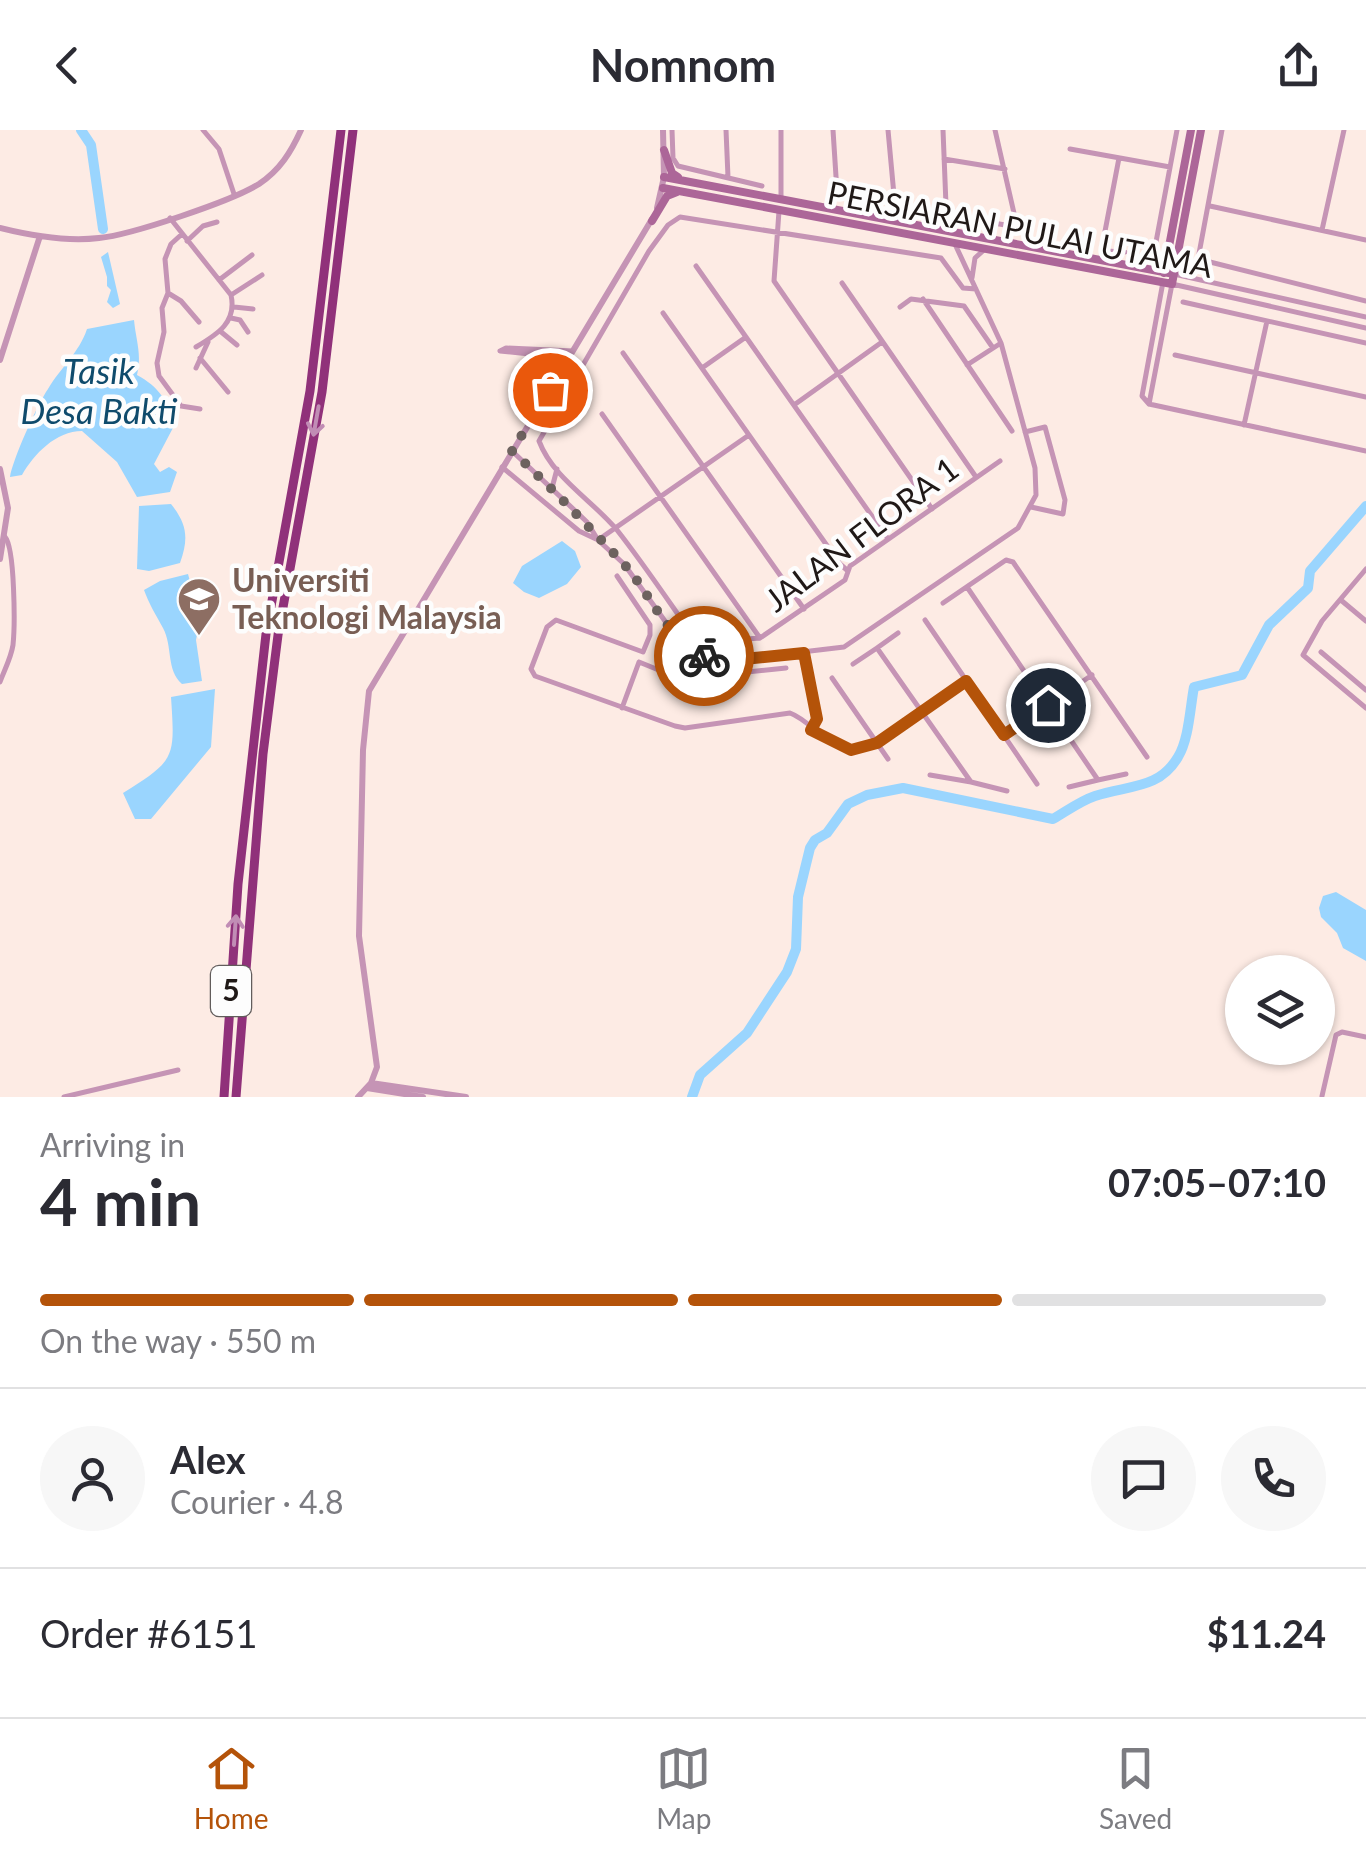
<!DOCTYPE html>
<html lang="en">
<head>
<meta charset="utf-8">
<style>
	:root { --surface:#fff; --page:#f7f7f7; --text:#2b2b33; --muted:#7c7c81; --line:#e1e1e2; --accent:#b45309 }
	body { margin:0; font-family:Lato,sans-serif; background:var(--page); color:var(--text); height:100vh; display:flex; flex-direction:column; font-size:38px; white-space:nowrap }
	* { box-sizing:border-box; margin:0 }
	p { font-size:32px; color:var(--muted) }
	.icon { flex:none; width:55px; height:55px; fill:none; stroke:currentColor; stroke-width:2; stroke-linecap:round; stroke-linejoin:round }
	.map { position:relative; height:967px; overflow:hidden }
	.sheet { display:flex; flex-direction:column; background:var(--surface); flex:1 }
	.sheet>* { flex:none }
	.controls { position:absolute; left:1225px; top:825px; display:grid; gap:20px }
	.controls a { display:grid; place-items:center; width:110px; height:110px; border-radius:50%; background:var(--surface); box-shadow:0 2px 8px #0004; font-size:50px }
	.pin { position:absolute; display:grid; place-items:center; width:85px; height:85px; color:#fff; margin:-42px; border:5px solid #fff; border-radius:50%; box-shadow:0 2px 10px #0007 }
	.courier { position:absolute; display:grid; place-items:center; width:100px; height:100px; margin:-50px; border:8px solid #b45309; border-radius:50%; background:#fff; color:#222; box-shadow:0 2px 12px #0007 }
	.headline em { font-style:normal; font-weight:700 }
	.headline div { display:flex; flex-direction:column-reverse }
	.headline { display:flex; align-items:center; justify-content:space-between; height:170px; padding:0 40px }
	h1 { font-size:65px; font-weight:700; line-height:75px }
	.bar { display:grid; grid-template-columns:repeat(4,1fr); gap:15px 10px; align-content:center; height:120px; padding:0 40px }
	.bar i { height:12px; border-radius:8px; background:var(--line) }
	.bar .selected { background:var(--accent) }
	.bar p { grid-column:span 4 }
	.line { display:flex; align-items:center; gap:25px; padding:0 40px; border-top:2px solid var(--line) }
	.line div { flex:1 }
	.round { display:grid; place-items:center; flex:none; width:105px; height:105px; border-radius:52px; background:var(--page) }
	header { display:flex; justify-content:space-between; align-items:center; height:130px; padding:0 40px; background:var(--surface); font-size:45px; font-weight:700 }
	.tabs { display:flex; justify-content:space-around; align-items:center; height:140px; border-top:2px solid var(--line); background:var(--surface); font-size:28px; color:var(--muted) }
	.tabs a { display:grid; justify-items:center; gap:5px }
	.tabs .selected { color:var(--accent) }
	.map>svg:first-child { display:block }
	.water { fill:#9ad5fe }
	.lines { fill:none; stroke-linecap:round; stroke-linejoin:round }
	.river { stroke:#9ad5fe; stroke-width:10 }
	.minor { stroke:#c594b5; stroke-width:5 }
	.tertiary { stroke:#c594b5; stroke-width:6 }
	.secondary { stroke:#ac6698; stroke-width:8 }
	.trunk { stroke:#90317a; stroke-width:9 }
	.oneway { stroke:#c18db5 }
	.done { stroke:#6d625f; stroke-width:10; stroke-dasharray:0 18 }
	.route { stroke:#b45309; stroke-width:12 }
	.labels { text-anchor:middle; stroke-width:9; stroke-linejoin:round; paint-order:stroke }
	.shield { fill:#fdfdfd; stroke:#625d5c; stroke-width:2.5 }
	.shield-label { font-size:30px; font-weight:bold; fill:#201917 }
	.street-label { font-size:32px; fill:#201917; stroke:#fdfdfd }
	.education-label { font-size:32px; font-weight:bold; fill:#785e54; stroke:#fdfdfd; text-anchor:start }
	.water-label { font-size:35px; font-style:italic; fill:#0f4b6c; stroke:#fdfdfd }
</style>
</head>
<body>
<header><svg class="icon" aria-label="back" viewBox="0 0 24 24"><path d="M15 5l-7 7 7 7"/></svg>Nomnom<svg class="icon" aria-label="share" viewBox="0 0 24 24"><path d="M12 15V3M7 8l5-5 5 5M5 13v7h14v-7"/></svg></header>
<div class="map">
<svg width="1366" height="967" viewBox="0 0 1366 967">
	<rect width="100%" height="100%" fill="#fdebe4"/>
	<path class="water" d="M108,122L120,174L113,178L107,172L111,160L107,156V147L101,127Z
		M134,190C136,211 142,224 137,245C159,257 167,270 175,294L154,334L160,342L169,337L177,342L170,362L137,367L117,332L82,301C56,301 34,324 22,345L10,347C12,331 38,273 48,259C61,237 79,223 87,199Z
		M171,374C187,394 189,408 180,433L149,441L137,439L139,376Z
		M562,411L575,421L581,437L567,454L539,468L524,462L513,453L522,436Z
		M188,444L200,490L196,510L202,551L182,554C166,540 173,517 163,498C156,485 149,474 144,460L160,451Z
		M215,559L211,617L151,689H135L123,663C176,630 175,628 171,567Z
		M1336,762L1366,780V831L1343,818L1337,803L1321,787L1319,778L1323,766Z"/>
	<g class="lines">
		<path class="river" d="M81,0L91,15L103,99
			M692,967L700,945L747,903L787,842L796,819L798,767L810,718L815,710L827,703L848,674L867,665L903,658L1053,689C1067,681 1080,671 1095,666C1127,655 1159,660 1178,627C1189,609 1190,578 1194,557L1242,545L1269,495L1308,458L1310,441L1366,376"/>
		<path class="minor" d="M203,0L219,19L234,64
			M672,0L673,28L678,36L762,56
			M726,0L728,47
			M781,0V69
			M833,0L837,62
			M888,0L895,76
			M943,0L947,100
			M1222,0L1198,129L1366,171
			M1070,19L1170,37
			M1119,28L1102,117L1106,121L1125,122
			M944,29L1005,39
			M1210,76L1366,110
			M779,81L774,151L932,379
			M947,85L1011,96L1016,92L995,0
			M170,88L231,165C237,192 218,204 196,217
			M1322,100L1344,0
			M182,104L171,114L165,129L168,163L162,178L164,202L157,233L159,246L181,276L200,279
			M187,111L203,96L217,92
			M1153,128L1177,0
			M696,136L888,409
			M1174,144L1366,187
			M972,148L975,128L985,119
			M219,150L252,125
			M842,153L976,347
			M976,159L963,158L941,128L680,87L668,95L649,121L539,311C553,348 592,370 617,400C643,433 667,469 691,503L707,512L760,508L845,450L850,436L1000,331
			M168,163L181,171L199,192
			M231,165L262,145
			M923,169L1012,301
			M1183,172L1366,213
			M234,177L253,179
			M900,177L911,169L964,176L993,218
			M663,183L840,434L848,441
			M231,188L240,190L248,202
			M220,201L237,215
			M500,221L506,218L573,221
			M500,221L568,228
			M623,223L804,479
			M1175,225L1366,267
			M200,228L228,262
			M967,235L1001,213
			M196,238L208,212
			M702,238L746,207
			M1149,274L1172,154L1366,198
			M1149,274L1366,321
			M1149,274L1142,266L1163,152
			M794,275L882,212
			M602,284L760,508
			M1244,295L1267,191
			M1025,302L1045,297L1065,370L1063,384L1031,377
			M512,321L587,392L598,410L624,434L675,505L692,520L716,530H734L844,517L1018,398L1036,365L1035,338L1001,213L954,112
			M502,337L579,401L596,409
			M552,358L557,339
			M598,410L749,305
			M1366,439L1322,491L1303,525L1366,578
			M617,446L650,495V505L643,522
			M967,457L1098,650L1069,657
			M1342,471L1366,491
			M943,473L1006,430L1013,432L1147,627
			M925,490L1037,654
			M898,503L877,518L971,652L1007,661
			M643,522L556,490L547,497L531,539L535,546L675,596L685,598L790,583C809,590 822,611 843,618C871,629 941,568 966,551
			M1321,522L1366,560
			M804,523L817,589L811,599
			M639,532L671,545L689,548L786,538
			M853,534L877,518
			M832,548L888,629
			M0,552C4,541 11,528 13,515C15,496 15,418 5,407
			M622,578L639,532
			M1004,605L1092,545
			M930,645L971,652
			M1098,650L1126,644
			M1322,966L1336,905L1342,902L1366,907
			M64,967L178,940"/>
		<path class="tertiary" d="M657,78L664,47L663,0
			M0,98C32,106 66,112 99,108C131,105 232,71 259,54C280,40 291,22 301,0
			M0,230L40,106
			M0,339L8,378L0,429
			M371,953L466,967
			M367,958L423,967
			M358,967L371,953L377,937L359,806L363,620L369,561L652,89"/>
		<path class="secondary" d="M664,20L672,43L678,47
			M664,47L1174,144
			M663,58L1172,154L1201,0
			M652,91L667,66L677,62
			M1164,143L1191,0"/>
		<path class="trunk" d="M224,967L238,754L266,504L310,261L341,0
			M236,967L263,624L278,505L322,262L353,0"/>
	</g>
	<defs><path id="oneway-shaft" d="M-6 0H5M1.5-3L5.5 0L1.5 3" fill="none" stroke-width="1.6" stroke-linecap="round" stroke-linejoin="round" transform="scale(2.5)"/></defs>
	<g class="oneway">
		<use href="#oneway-shaft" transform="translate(316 291) rotate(100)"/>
		<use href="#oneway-shaft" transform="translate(235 800) rotate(-86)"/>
	</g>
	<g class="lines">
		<path class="done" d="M550,260L512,321C551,357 586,394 622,432C651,463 664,506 704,526"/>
		<path class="route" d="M704,526L734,530L804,523L817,589L811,600L851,620L877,613L966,551L1004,605L1048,575"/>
	</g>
	<defs>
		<g id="university-pin" transform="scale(2.25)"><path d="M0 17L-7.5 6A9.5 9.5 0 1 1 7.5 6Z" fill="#8d6e63" stroke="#fdfdfd"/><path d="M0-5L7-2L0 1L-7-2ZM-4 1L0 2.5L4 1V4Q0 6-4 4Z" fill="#fff"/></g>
	</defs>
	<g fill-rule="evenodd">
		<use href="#university-pin" x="199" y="469"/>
	</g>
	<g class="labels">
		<rect class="shield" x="211" y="836" width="40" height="50" rx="8"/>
		<g class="shield-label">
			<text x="231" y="871">5</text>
		</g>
		<g class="street-label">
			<text transform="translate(1020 100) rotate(11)" y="11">PERSIARAN PULAI UTAMA</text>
			<text transform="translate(862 405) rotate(-37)" y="11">JALAN FLORA 1</text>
		</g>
		<g class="education-label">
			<text x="232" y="462">Universiti<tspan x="232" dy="37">Teknologi Malaysia</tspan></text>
		</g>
		<g class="water-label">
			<text x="99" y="254">Tasik<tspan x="99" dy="40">Desa Bakti</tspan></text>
		</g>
	</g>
</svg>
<div class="controls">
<a><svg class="icon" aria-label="layers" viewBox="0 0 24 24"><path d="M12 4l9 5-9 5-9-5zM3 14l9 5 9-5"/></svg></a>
</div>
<div class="pin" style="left:550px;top:260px;background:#ea580c"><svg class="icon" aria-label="bag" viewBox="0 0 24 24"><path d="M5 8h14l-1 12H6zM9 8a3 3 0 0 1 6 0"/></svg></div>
<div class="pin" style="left:1048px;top:575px;background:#1f2937"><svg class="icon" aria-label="home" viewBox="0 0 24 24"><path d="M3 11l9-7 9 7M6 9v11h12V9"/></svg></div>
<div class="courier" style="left:704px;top:526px"><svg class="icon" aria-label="bike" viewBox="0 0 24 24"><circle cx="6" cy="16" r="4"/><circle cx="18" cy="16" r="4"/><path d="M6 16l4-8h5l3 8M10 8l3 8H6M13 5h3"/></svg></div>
</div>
<section class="sheet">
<div class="headline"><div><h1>4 min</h1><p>Arriving in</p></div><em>07:05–07:10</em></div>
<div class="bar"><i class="selected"></i><i class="selected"></i><i class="selected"></i><i></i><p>On the way · 550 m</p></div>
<div class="line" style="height:180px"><a class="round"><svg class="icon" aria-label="person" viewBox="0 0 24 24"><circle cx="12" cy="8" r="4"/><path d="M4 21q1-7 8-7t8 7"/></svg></a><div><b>Alex</b><p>Courier · 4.8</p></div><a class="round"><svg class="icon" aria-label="chat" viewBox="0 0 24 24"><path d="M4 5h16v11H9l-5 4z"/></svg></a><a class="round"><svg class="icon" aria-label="phone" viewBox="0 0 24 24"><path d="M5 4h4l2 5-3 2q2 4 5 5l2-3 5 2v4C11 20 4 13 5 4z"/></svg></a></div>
<div class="line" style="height:130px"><div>Order #6151</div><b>$11.24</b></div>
</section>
<nav class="tabs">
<a class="selected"><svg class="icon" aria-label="home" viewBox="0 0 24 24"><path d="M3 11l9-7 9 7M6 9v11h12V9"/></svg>Home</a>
<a><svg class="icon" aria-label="map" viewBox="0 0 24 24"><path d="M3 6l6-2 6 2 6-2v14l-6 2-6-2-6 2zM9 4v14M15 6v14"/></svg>Map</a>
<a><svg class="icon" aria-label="saved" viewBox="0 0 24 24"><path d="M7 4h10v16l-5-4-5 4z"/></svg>Saved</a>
</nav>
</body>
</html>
